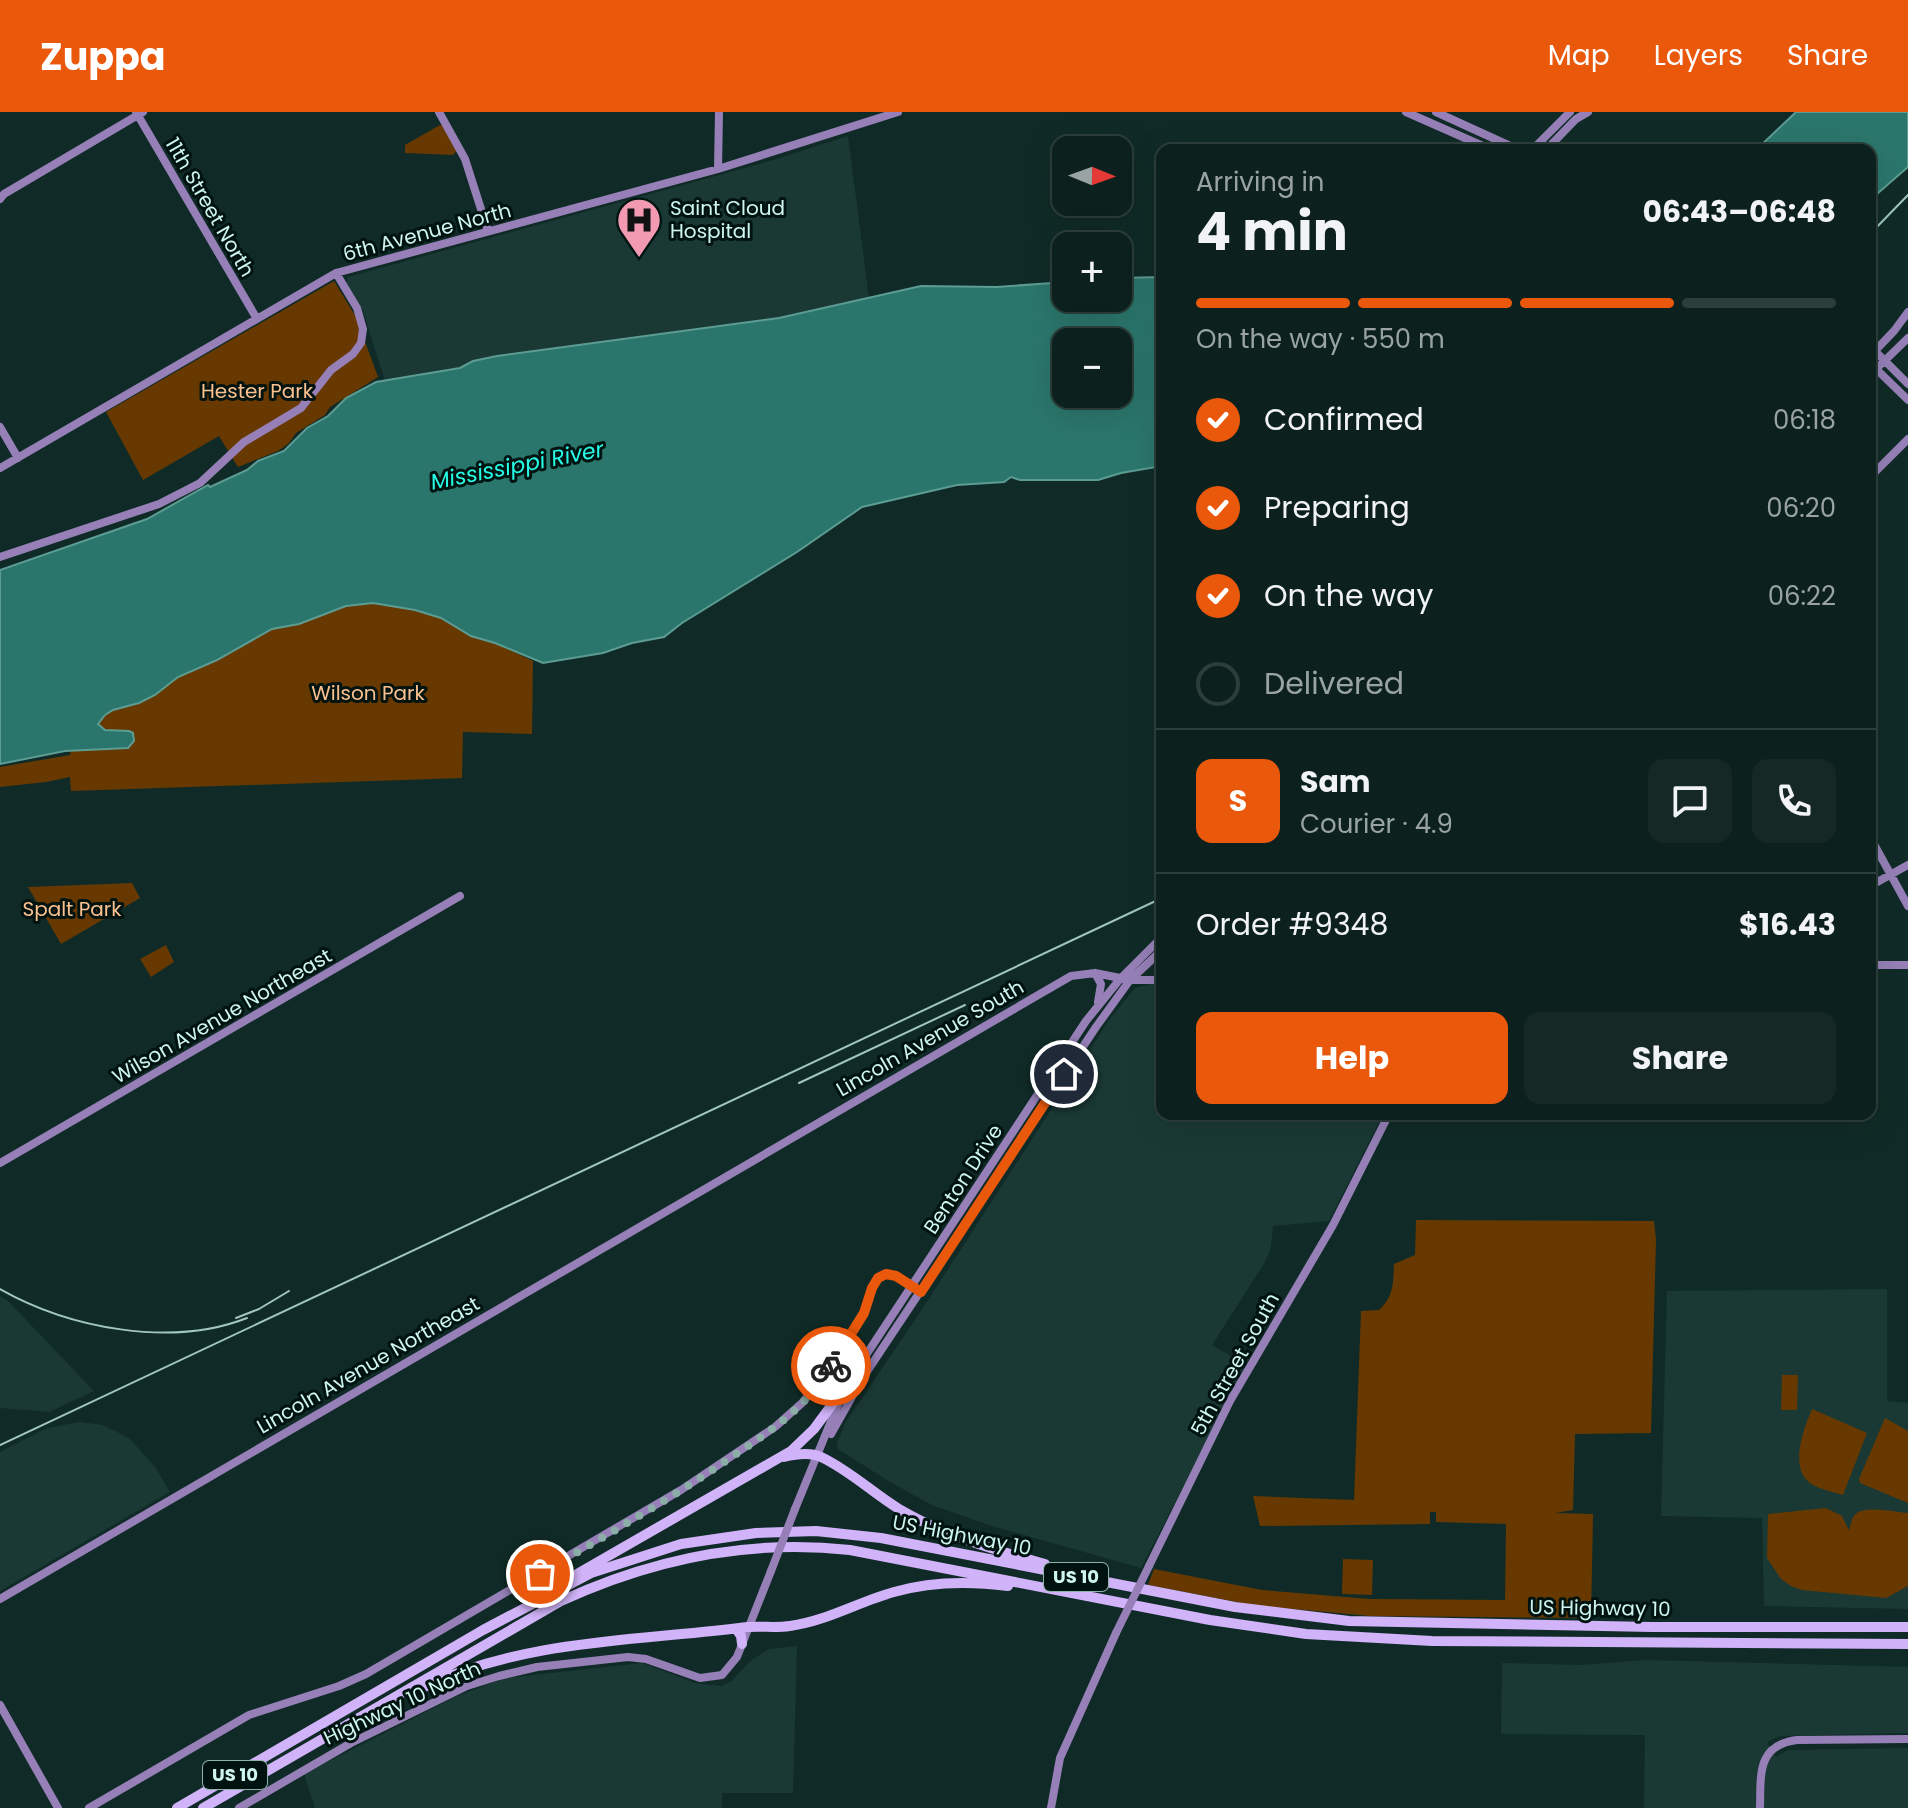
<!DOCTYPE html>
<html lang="en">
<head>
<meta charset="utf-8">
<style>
	:root { --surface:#0c201d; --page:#152826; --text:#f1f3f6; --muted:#9aa3a4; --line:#2c3e3b; --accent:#ea580c }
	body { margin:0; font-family:Poppins,sans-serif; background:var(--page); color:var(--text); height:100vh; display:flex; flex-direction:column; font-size:30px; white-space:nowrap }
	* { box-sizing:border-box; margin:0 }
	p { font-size:26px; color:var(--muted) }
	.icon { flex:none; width:44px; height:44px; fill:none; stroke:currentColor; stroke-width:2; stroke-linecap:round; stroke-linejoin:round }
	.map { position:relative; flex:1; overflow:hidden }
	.drawer { position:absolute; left:1156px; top:32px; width:720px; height:976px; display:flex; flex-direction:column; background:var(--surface); border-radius:16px; box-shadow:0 8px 32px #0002,0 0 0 2px var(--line) }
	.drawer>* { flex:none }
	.needle { width:52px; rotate:91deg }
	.tools { position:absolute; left:1052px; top:24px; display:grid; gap:16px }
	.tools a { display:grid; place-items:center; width:80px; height:80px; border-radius:16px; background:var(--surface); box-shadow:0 8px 32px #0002,0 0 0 2px var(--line); font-size:40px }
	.pin { position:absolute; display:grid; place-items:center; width:68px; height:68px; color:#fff; margin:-34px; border:4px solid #fff; border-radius:50%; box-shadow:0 2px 8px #0007 }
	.courier { position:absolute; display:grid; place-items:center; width:80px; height:80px; margin:-40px; border:6px solid #ea580c; border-radius:50%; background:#fff; color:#222; box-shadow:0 2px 10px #0007 }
	.head em { font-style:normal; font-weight:700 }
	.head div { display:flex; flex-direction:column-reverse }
	.head { display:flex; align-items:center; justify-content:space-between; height:136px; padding:0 40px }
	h1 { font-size:52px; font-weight:700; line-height:60px }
	.bar { display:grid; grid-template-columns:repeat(4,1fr); gap:12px 8px; align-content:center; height:96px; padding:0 40px }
	.bar i { height:10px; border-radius:6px; background:var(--line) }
	.bar .current { background:var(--accent) }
	.bar p { grid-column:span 4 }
	.line { display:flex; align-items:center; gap:20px; padding:0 40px; border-top:2px solid var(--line) }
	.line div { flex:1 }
	.round { display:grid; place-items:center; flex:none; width:84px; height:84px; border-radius:16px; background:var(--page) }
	ol { padding:0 40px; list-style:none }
	li { display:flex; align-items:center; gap:24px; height:88px }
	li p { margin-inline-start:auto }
	li .icon { padding:8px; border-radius:50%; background:var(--accent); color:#fff; stroke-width:4 }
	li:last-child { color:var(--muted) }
	li i { width:44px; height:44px; border:4px solid var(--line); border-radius:50% }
	.cta { display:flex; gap:16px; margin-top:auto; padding:16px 40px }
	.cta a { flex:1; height:92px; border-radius:16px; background:var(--accent); color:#fff; font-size:32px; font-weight:700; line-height:92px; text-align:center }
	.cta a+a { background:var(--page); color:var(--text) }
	header { display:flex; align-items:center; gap:48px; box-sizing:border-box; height:112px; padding:0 40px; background:var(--accent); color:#fff }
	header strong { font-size:38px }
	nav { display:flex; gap:44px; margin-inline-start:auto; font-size:28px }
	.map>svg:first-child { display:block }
	.built { fill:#1a3935 }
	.green { fill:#673900 }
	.water { fill:#2b766c; stroke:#5c9c93; stroke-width:2; fill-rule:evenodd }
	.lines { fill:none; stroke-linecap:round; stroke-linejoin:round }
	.secondary { stroke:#9680b7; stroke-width:8 }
	.highway { stroke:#d0b3f8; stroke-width:10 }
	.rail { stroke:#a1c6bf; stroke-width:2 }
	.secondary-bridge { stroke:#9680b7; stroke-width:8 }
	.done { stroke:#8caea8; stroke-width:8; stroke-dasharray:0 14.4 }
	.route { stroke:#ea580c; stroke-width:10 }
	.labels { text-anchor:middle; stroke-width:6; stroke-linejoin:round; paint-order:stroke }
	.shield { fill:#001310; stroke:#90b1ab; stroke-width:2 }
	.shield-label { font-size:18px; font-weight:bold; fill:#cef5ee }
	.street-label { font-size:20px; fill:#cef5ee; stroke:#001310 }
	.poi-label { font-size:20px; fill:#cef5ee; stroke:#001310; text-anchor:start }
	.park-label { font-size:20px; fill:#fbc28f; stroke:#001310 }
	.water-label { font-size:22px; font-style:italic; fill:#27fde6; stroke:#001310 }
</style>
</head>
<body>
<header>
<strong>Zuppa</strong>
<nav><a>Map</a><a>Layers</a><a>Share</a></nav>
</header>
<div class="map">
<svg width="1908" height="1696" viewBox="0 0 1908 1696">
	<rect width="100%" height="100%" fill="#102b27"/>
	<path class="built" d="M848,24L869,187L779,206L482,247L460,256L385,269L363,199L346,172L348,165L770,49Z
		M1151,872H1162V1002H1383L1329,1109L1273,1114L1271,1135L1265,1150L1212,1233L1246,1253L1141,1456L992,1414L932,1393L890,1370L838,1337L837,1332L845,1311L921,1199L1109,908L1135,876Z
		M1887,1177V1289L1908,1291V1497L1764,1494L1762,1406L1661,1404L1667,1179Z
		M0,1184L8,1189L94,1279L49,1300L0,1296Z
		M80,1310L103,1313L129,1326L155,1355L170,1380L0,1479V1340L47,1316Z
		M797,1534L793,1681H722V1696H315L304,1662L455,1585L505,1566L642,1551L695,1571L721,1574L732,1569L750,1549L769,1537Z
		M1647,1548L1908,1555V1621L1780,1624L1767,1630L1776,1645L1788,1638L1908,1636V1696H1644L1645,1623L1501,1622L1502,1551L1580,1553Z"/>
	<path class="green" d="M440,13L444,14L457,38L453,43L405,41V33Z
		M334,169L356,205L378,265L330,295L325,303L296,321L289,331L278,339L238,355L219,324L143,368L106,300Z
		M373,491L398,494L441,506L471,524L495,531L533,549L532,622L463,620L462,666L71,679L70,665L46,670L0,675V655L70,643L71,639L128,636L133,621L129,619L105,618L98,612L105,603L113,598L139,591L154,583L178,565L217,548L272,517L299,512L340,495Z
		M132,771L140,786L61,832L28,775Z
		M166,833L174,850L151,865L140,847Z
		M1416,1108L1654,1109L1656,1128L1651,1321L1575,1322L1573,1398L1555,1401L1593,1402L1591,1506L1371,1504L1258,1494L1148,1473L1154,1457L1262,1478L1370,1487L1505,1488L1506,1412L1436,1410V1400H1430V1412L1260,1414L1253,1384L1354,1388L1361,1199L1379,1198C1394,1184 1393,1172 1394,1152L1415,1143Z
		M1782,1263H1798L1797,1298H1781Z
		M1812,1297L1867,1321L1843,1383C1834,1380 1822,1378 1813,1373C1787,1358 1804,1316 1812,1297Z
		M1885,1306L1908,1319V1391L1860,1371L1859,1367Z
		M1826,1396L1842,1404L1849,1418C1851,1413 1851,1408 1854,1404C1861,1392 1896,1400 1908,1401V1474L1886,1486L1802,1478L1791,1474L1781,1467L1767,1446L1768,1402Z
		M1343,1447L1373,1448L1372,1483L1342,1482Z"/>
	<path class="water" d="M1796,0H1908V55L1870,88V38H1756Z
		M1162,165V354L1121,361L1098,368H1020L1011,365L1004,370L957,373L862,395L797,440L682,511L664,525L632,531L603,541L543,551L495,531L471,524L441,506L415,498L373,491L346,494L299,512L272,517L217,548L178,565L155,583L139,591L113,598L105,603L98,612L105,618L129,619L133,621L134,629L128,636L65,639L0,652V458L147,407L208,373L210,375L247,358L258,349L284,339L307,316L328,304L346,286L376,270L460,256L473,249L497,244L779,206L921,174L997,175L1066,170V186H1118V166ZM1066,230H1118V282H1066Z"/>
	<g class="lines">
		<path class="secondary" d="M136,0L257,207
			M439,0L465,47L488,119
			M1406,0L1492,38
			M1436,0L1519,38
			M1532,38L1570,0
			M1546,38L1576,7L1588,0
			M718,57L719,0
			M0,87L4,82L143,0
			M1870,234L1908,272
			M1870,244L1894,219L1908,200
			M1870,251L1908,288
			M1870,263L1908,226
			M0,315L18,346
			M0,356L336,161L718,57L898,0
			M1870,365L1908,327
			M0,445L159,392L200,371L244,330L301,296L331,258L353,242L361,231L363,217L357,196L336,161
			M1870,725L1908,794
			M1870,774L1908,753
			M1870,853H1908
			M1095,861L1101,872L1098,890
			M0,1051L460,784
			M831,1322L862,1267L1096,915L1130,868L1162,838
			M795,1397L845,1275L1086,909L1120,867L1162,825
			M1149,1454L1230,1289L1333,1113L1389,1002
			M0,1487L1071,864L1095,861L1130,868H1162
			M0,1593L58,1696
			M89,1696L249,1603L339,1574L366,1562L681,1378L775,1315L802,1291L826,1262L864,1201L872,1176L878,1166L886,1162L896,1164L921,1180
			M239,1696L351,1631L467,1574L499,1564L537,1555L628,1545L646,1547L700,1566L722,1563L737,1545L771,1459
			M1051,1696L1060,1646L1116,1521
			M1760,1696C1761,1664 1756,1633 1797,1628L1908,1627"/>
		<path class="highway" d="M784,1345C796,1342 810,1340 821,1345C849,1358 873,1381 899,1397C945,1424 995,1438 1045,1452
			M577,1462L791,1339L814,1317L845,1275
			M737,1518L741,1524L742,1532
			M422,1576C523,1527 639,1529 748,1515C762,1514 776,1516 790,1514C827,1509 858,1490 894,1480C932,1469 969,1469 1008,1474
			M177,1696L483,1518L591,1461L681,1432L756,1421L816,1419L881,1426L1235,1495L1349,1509L1652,1515H1908
			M203,1696L561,1489C652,1447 750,1427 850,1438L1210,1508L1306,1522L1432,1529L1908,1532"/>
		<path class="rail" d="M1870,122L1908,83
			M799,971L965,893
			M0,1177C69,1216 171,1236 247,1206
			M236,1206L259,1197L289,1179
			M0,1333L1162,786"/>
		<path class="secondary-bridge" d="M771,1459L795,1397
			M1116,1521L1149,1454"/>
	</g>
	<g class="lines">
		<path class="done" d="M540,1462C603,1425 667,1389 727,1348C766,1322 807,1296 831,1254"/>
		<path class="route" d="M831,1254L864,1201L872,1176L878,1166L886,1162L896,1164L921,1180L1064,962"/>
	</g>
	<defs>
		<g id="hospital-pin" transform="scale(2.3)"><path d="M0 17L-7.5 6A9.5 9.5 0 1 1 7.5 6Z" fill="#f19ab1" stroke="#001310"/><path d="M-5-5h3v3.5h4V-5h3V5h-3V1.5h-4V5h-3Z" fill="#111"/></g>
	</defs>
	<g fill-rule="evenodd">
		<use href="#hospital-pin" x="639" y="108"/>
	</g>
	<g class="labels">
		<g class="shield">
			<rect x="1044" y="1451" width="64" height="28" rx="6"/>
			<rect x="203" y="1649" width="64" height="28" rx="6"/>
		</g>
		<g class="shield-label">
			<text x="1076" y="1471">US 10</text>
			<text x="235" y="1669">US 10</text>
		</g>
		<g class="street-label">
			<text transform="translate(210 95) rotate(60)" y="7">11th Street North</text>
			<text transform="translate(427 120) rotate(-15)" y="7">6th Avenue North</text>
			<text transform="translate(222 904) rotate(-30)" y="7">Wilson Avenue Northeast</text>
			<text transform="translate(930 926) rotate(-30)" y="7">Lincoln Avenue South</text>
			<text transform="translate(963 1067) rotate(-57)" y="7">Benton Drive</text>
			<text transform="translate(1235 1252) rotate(-61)" y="7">5th Street South</text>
			<text transform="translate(368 1253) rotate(-30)" y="7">Lincoln Avenue Northeast</text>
			<text transform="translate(962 1423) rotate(11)" y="7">US Highway 10</text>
			<text transform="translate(1600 1496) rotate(1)" y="7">US Highway 10</text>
			<text transform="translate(402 1591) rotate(-25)" y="7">Highway 10 North</text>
		</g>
		<g class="poi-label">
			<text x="670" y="103">Saint Cloud<tspan x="670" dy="23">Hospital</tspan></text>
		</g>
		<g class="park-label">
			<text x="257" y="286">Hester Park</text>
			<text x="368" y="588">Wilson Park</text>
			<text x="72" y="804">Spalt Park</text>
		</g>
		<g class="water-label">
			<text transform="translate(517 353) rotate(-11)" y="8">Mississippi River</text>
		</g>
	</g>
</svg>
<div class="tools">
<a><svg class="needle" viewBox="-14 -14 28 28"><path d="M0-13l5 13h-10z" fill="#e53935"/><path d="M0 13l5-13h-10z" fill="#9aa3a4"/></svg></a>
<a>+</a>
<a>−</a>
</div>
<div class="pin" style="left:540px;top:1462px;background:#ea580c"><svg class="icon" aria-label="bag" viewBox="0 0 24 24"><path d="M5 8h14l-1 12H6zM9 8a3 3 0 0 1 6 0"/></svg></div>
<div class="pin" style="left:1064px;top:962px;background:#1f2937"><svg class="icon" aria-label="home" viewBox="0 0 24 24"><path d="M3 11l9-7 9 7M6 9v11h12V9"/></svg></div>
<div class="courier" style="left:831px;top:1254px"><svg class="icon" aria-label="bike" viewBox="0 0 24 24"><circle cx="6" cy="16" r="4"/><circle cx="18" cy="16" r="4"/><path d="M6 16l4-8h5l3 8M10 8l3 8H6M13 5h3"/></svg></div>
<section class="drawer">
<div class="head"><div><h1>4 min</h1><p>Arriving in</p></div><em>06:43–06:48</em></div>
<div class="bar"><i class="current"></i><i class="current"></i><i class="current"></i><i></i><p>On the way · 550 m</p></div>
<ol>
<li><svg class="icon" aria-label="check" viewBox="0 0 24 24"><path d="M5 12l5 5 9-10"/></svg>Confirmed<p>06:18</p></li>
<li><svg class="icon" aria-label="check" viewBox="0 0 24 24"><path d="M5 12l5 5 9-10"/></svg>Preparing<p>06:20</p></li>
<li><svg class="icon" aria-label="check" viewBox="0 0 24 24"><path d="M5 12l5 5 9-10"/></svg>On the way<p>06:22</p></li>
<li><i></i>Delivered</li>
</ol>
<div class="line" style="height:144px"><b class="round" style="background:var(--accent);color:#fff">S</b><div><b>Sam</b><p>Courier · 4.9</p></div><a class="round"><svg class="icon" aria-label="chat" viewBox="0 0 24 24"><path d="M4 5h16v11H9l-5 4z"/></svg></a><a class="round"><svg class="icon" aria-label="phone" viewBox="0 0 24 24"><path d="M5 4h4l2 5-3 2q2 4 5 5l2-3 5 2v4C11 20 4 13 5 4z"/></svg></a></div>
<div class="line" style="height:104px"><div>Order #9348</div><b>$16.43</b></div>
<div class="cta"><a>Help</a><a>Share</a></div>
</section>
</div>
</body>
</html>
